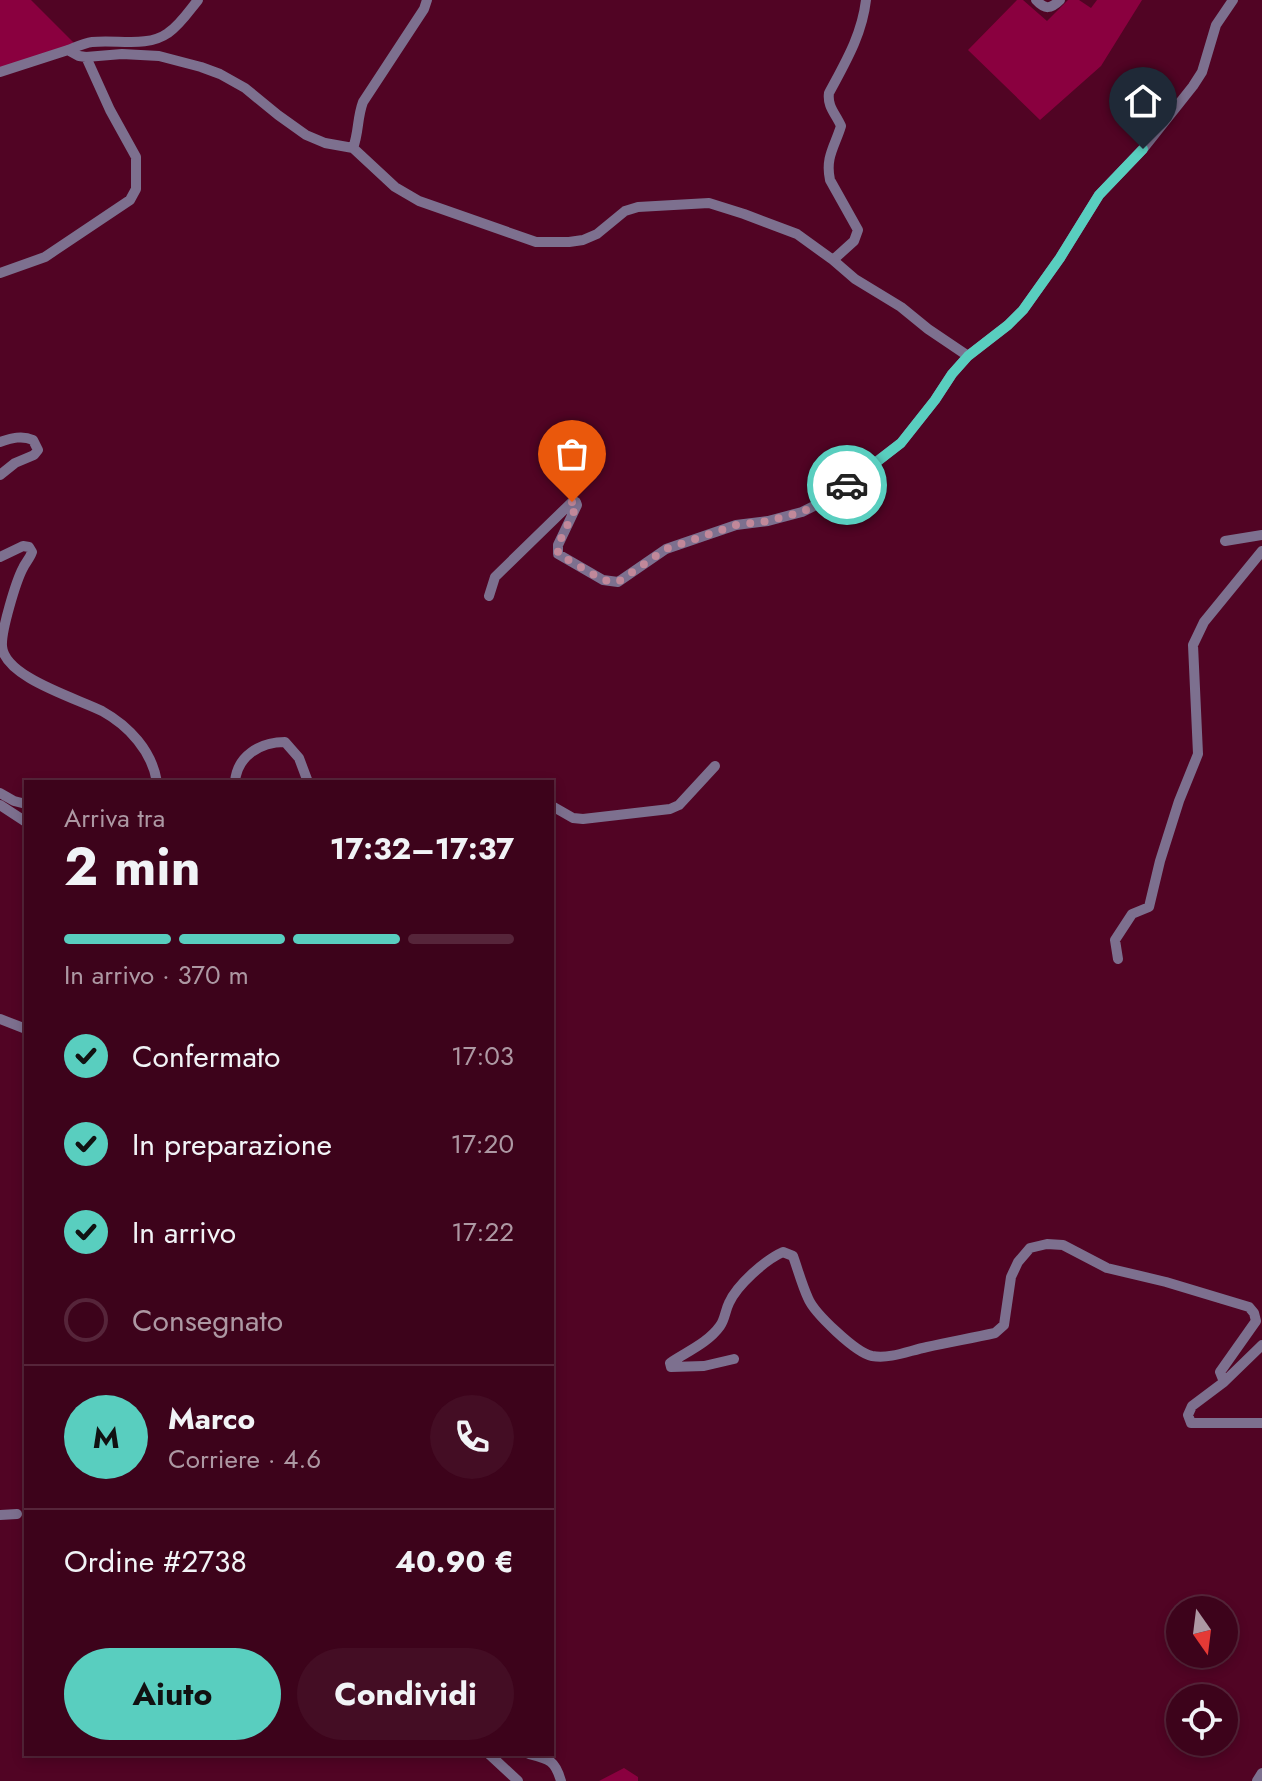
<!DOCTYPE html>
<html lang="it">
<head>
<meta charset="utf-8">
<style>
	:root { --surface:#3d031b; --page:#440d24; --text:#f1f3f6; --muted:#ad98a3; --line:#56253a; --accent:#59cebf }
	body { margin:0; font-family:Jost,sans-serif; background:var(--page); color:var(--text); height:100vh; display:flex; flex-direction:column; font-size:30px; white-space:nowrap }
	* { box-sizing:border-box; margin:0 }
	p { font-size:26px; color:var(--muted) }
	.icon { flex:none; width:44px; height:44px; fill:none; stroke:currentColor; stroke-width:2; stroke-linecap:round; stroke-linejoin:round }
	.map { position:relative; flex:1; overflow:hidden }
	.panel { position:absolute; left:24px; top:780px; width:530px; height:976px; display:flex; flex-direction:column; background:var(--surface); border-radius:0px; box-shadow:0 4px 12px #0003,0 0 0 2px var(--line) }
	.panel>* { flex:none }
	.needle { width:52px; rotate:166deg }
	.buttons { position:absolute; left:1166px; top:1596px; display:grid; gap:16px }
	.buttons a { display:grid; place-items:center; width:72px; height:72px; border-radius:50%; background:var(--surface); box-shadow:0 4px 12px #0003,0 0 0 2px var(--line); font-size:40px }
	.pin { position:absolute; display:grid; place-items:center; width:68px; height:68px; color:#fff; margin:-82px -34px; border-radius:50% 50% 50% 0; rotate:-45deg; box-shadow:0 0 8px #0007 }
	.pin .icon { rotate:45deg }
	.courier { position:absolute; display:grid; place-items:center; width:80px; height:80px; margin:-40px; border:6px solid #59cebf; border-radius:50%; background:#fff; color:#222; box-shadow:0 2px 10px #0007 }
	.headline em { font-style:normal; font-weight:700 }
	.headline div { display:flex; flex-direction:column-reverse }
	.headline { display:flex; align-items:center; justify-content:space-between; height:136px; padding:0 40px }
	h1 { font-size:52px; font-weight:700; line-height:60px }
	.bar { display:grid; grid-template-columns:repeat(4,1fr); gap:12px 8px; align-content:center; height:96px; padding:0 40px }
	.bar i { height:10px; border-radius:6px; background:var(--line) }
	.bar .selected { background:var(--accent) }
	.bar p { grid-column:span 4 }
	.line { display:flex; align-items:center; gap:20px; padding:0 40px; border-top:2px solid var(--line) }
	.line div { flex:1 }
	.round { display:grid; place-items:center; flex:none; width:84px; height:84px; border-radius:42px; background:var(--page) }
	ol { padding:0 40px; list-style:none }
	li { display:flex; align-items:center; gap:24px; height:88px }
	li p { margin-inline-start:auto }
	li .icon { padding:8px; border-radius:50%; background:var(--accent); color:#111; stroke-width:4 }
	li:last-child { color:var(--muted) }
	li i { width:44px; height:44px; border:4px solid var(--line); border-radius:50% }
	.button { display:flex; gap:16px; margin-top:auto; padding:16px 40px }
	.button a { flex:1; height:92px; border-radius:48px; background:var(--accent); color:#111; font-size:32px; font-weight:700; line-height:92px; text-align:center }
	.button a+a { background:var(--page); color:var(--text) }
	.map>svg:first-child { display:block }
	.green { fill:#8a003f }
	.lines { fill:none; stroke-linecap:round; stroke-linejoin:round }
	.minor { stroke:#7d708f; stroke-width:10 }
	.done { stroke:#c1889a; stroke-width:8; stroke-dasharray:0 14.4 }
	.route { stroke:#59cebf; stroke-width:10 }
</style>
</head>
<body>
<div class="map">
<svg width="1262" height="1781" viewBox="0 0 1262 1781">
	<rect width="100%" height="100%" fill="#510424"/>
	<path class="green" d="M0,0H31L75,44L0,69Z
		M1017,0H1023L1047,21L1068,0H1079L1091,8L1097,0H1142L1101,66L1040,120L968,50Z
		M624,1768L638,1777V1781H599Z"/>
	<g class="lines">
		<path class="minor" d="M1036,0C1045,10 1051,9 1060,0
			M68,50C76,47 84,43 92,42C117,39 147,48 168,33C180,25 189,11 198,0
			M0,72L68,50L79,56L86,57L122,54L159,56L201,67L220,74L245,88L278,115L306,135L325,143L353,148
			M353,148L395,187L419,201L536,242H569L583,240L597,234L625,211L638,207L709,203L744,214L797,234L833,260L855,279L901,307L928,329L968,356
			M353,148C359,132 357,118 363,102L424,9L427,0
			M833,260L854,241L858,230L830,180C825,157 835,146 841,126C836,114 827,107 829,93C845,63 862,35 866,0
			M0,273L45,257L130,200L136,189V157L110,110L86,57
			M0,442C12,438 22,435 33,440L38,450L34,455L15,463L0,475
			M1225,541L1262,535
			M0,557L23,546L29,547L32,552C30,558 26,562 23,568C16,581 1,631 2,646C4,677 76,698 102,711C129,726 152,751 157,782
			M489,596L495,577L573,501L576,502L577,505L558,545V554L603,580L618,582L666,549L736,525L768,521L802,512L822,502L842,488L901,443L935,400L952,374L968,356L1008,325L1023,310L1060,258L1099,195L1143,149L1193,86L1202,72L1216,25L1233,0
			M235,782C237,756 260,742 285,742L299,758L308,782
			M0,793L14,801L26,804
			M0,805L26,822
			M552,806L573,818L583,819L670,809L679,805L715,766
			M1118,959L1115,940L1132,914L1149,907L1160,861L1179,801L1198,754L1193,645L1204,622L1262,551
			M0,1019L26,1029
			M1262,1345L1224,1382L1192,1406L1188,1415L1191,1423H1262
			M734,1359L704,1366L671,1367L670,1363C686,1352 708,1343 720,1326C725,1319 725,1311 729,1303C737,1285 765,1260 783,1252L793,1256C798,1270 802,1285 808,1298C814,1313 856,1353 872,1356C891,1359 908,1351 927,1347C950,1342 972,1338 995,1333L1004,1325L1011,1277L1018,1262L1030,1248L1047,1244L1063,1245L1107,1268L1166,1282L1249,1307L1254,1313L1256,1321L1220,1372L1224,1382
			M0,1515L17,1514
			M489,1754L518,1781
			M529,1754C549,1759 555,1760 561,1781
			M1257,1781L1262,1773"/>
	</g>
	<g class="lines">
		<path class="done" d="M572,502H575L577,505L558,545V554L603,580L618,582L666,549L736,525L768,521L802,512L822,502L847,485"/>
		<path class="route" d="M847,485L901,443L935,400L952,374L968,356L1008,325L1023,310L1060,258L1099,195L1143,149"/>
	</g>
</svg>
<div class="buttons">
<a><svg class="needle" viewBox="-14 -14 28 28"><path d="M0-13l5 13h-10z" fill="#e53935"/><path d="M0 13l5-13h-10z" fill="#ad98a3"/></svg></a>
<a><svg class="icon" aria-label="locate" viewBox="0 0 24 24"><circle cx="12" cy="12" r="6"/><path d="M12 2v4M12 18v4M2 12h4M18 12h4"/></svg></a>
</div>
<div class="pin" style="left:572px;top:502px;background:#ea580c"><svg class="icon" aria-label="bag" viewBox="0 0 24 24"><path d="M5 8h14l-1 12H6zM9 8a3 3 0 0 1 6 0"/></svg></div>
<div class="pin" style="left:1143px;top:149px;background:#1f2937"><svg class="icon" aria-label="home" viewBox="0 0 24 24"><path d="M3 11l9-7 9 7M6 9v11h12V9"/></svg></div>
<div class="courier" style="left:847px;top:485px"><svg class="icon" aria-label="car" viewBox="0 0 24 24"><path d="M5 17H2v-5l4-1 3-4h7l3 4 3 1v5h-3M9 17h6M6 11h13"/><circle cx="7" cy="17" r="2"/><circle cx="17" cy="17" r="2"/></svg></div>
<section class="panel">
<div class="headline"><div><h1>2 min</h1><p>Arriva tra</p></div><em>17:32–17:37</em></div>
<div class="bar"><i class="selected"></i><i class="selected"></i><i class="selected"></i><i></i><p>In arrivo · 370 m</p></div>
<ol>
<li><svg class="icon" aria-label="check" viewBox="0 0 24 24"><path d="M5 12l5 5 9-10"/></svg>Confermato<p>17:03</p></li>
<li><svg class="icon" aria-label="check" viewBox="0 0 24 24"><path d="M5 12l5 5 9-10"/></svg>In preparazione<p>17:20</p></li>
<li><svg class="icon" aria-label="check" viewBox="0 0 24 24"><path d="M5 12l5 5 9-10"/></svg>In arrivo<p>17:22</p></li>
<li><i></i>Consegnato</li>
</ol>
<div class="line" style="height:144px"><b class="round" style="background:var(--accent);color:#111">M</b><div><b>Marco</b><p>Corriere · 4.6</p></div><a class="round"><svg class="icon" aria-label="phone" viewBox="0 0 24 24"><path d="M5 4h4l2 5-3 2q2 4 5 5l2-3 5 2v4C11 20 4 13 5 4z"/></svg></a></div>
<div class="line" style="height:104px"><div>Ordine #2738</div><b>40.90 €</b></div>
<div class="button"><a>Aiuto</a><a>Condividi</a></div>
</section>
</div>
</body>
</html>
